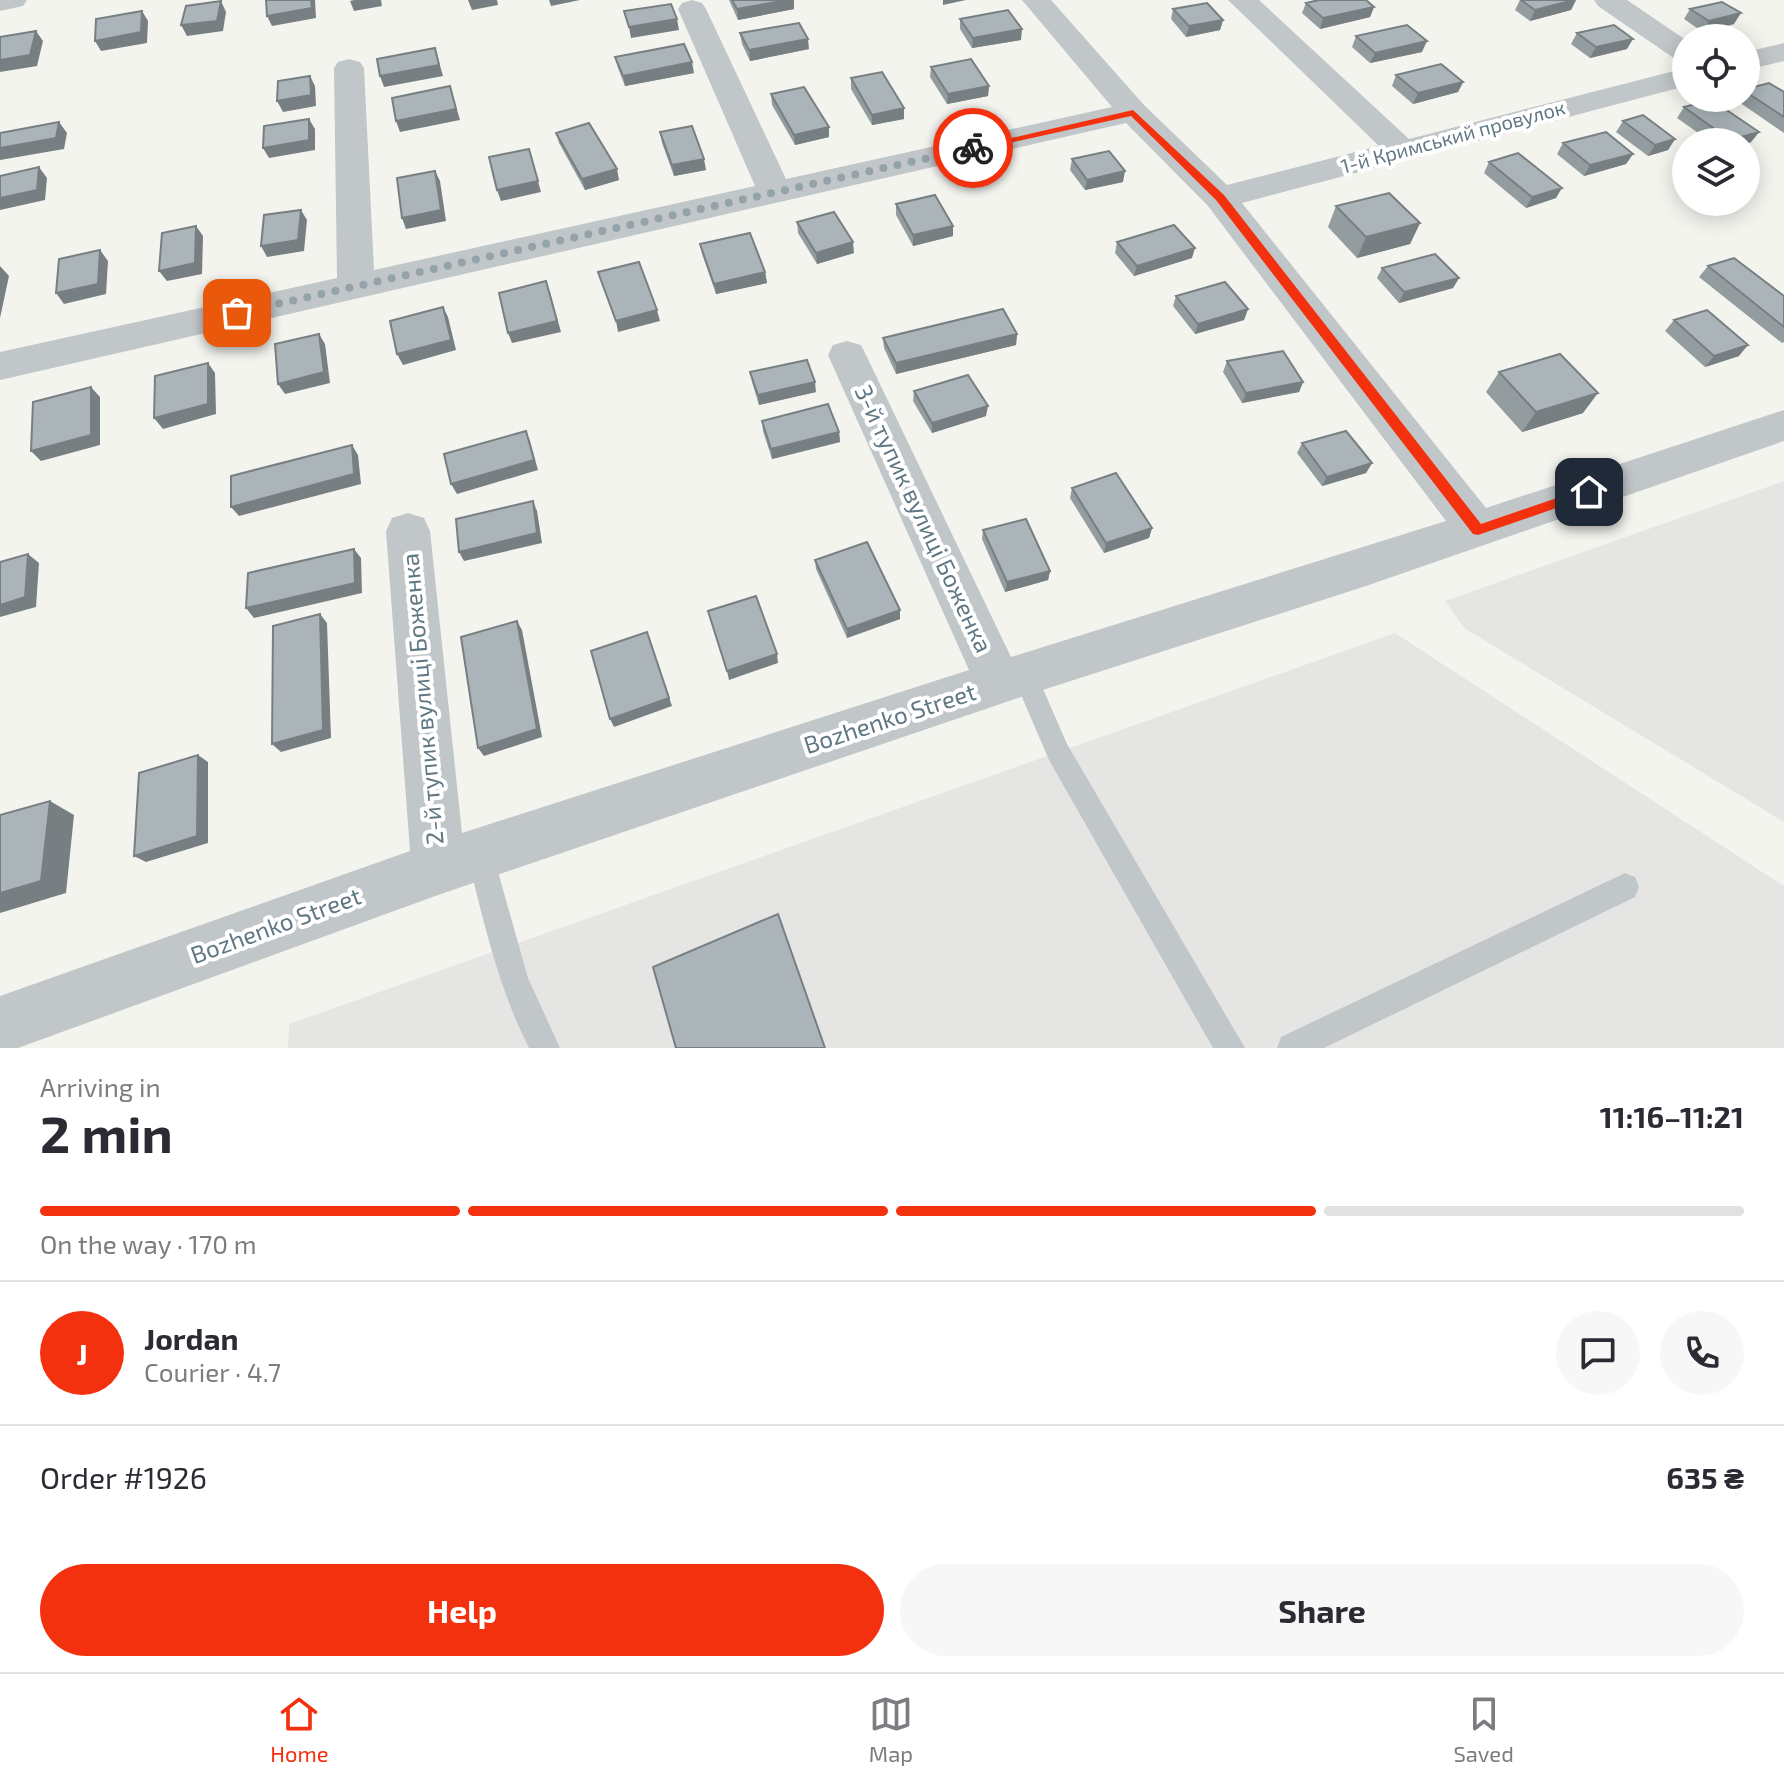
<!DOCTYPE html>
<html lang="en">
<head>
<meta charset="utf-8">
<style>
	:root { --surface:#fff; --page:#f7f7f7; --text:#2b2b33; --muted:#7c7c81; --line:#e1e1e2; --accent:#f4310f }
	body { margin:0; font-family:"Exo 2",sans-serif; background:var(--page); color:var(--text); height:100vh; display:flex; flex-direction:column; font-size:30px; white-space:nowrap }
	* { box-sizing:border-box; margin:0 }
	p { font-size:26px; color:var(--muted) }
	.icon { flex:none; width:44px; height:44px; fill:none; stroke:currentColor; stroke-width:2; stroke-linecap:round; stroke-linejoin:round }
	.map { position:relative; height:1048px; overflow:hidden }
	.drawer { display:flex; flex-direction:column; background:var(--surface); flex:1 }
	.drawer>* { flex:none }
	.fabs { position:absolute; left:1672px; top:24px; display:grid; gap:16px }
	.fabs a { display:grid; place-items:center; width:88px; height:88px; border-radius:50%; background:var(--surface); box-shadow:0 4px 20px #0003; font-size:40px }
	.pin { position:absolute; display:grid; place-items:center; width:68px; height:68px; color:#fff; margin:-34px; border-radius:16px; box-shadow:0 4px 12px #0006 }
	.courier { position:absolute; display:grid; place-items:center; width:80px; height:80px; margin:-40px; border:6px solid #f4310f; border-radius:50%; background:#fff; color:#222; box-shadow:0 2px 10px #0007 }
	.overview em { font-style:normal; font-weight:700 }
	.overview div { display:flex; flex-direction:column-reverse }
	.overview { display:flex; align-items:center; justify-content:space-between; height:136px; padding:0 40px }
	h1 { font-size:52px; font-weight:700; line-height:60px }
	.bar { display:grid; grid-template-columns:repeat(4,1fr); gap:12px 8px; align-content:center; height:96px; padding:0 40px }
	.bar i { height:10px; border-radius:6px; background:var(--line) }
	.bar .active { background:var(--accent) }
	.bar p { grid-column:span 4 }
	.line { display:flex; align-items:center; gap:20px; padding:0 40px; border-top:2px solid var(--line) }
	.line div { flex:1 }
	.round { display:grid; place-items:center; flex:none; width:84px; height:84px; border-radius:42px; background:var(--page) }
	.button { display:flex; gap:16px; margin-top:auto; padding:16px 40px }
	.button a { flex:1; height:92px; border-radius:48px; background:var(--accent); color:#fff; font-size:32px; font-weight:700; line-height:92px; text-align:center }
	.button a+a { background:var(--page); color:var(--text) }
	.tab-bar { display:flex; justify-content:space-around; align-items:center; height:112px; border-top:2px solid var(--line); background:var(--surface); font-size:22px; color:var(--muted) }
	.tab-bar a { display:grid; justify-items:center; gap:4px }
	.tab-bar .active { color:var(--accent) }
	.map>svg:first-child { display:block }
	.built { fill:#e5e5e3 }
	.lines { fill:none; stroke-linecap:round; stroke-linejoin:round }
	.service { fill:#c1c6c9; fill-rule:evenodd }
	.minor { fill:#c1c6c9; fill-rule:evenodd }
	.wall { fill:#939c9f }
	.shaded-wall { fill:#787f82 }
	.building { fill:#abb5b9; stroke:#787f82; stroke-width:2 }
	.route { fill:#f4310f }
	.done { stroke:#94a3a9; stroke-width:8; stroke-dasharray:0 14.4 }
	.labels { text-anchor:middle; stroke-width:8; stroke-linejoin:round; paint-order:stroke }
	.far-street-label { font-size:20px; fill:#607784; stroke:#fff }
	.street-label { font-size:24px; fill:#607784; stroke:#fff }
</style>
</head>
<body>
<div class="map">
<svg width="1784" height="1048" viewBox="0 0 1784 1048">
	<rect width="100%" height="100%" fill="#f4f4ef"/>
	<path class="built" d="M1784,481V822L1464,628L1445,601Z
		M1395,633L1784,886V1048H288L289,1024Z"/>
	<g class="lines">
		<path class="service" d="M1024,663L1033,666L1067,744L1245,1048H1213L1049,760L1012,674L1015,666Z
			M480,841L490,845L493,854L528,978L560,1048H529C498,987 483,920 467,854L470,845Z
			M1625,873L1635,877L1639,887L1635,897L1324,1048H1277L1281,1037Z"/>
		<path class="minor" d="M0,0H27L23,6L0,11Z
			M692,0L702,3L706,9L786,179L1112,107L1022,0H1051L1144,105L1227,185L1379,146L1228,0H1259L1409,139L1686,68V86L1242,203L1486,508L1784,410V441L1366,586L1024,696L438,895L18,1048H0V996L410,851L386,531L392,518L408,513L424,518L430,531L462,833L969,670L828,355L833,345L847,341L861,345L866,355L1011,657L1446,521L1208,206L1126,123L0,380V352L337,278L334,68L338,62L349,59L360,62L364,68L374,270L755,186L678,9L682,3Z
			M1594,0H1627L1686,40V62L1675,59L1598,6Z
			M1784,43V61L1746,70V52Z"/>
	</g>
	<path class="wall" d="M729,0H794V9L738,20Z
		M1520,0H1576L1571,10L1530,21L1515,10Z
		M1306,3L1374,7L1370,17L1320,29L1302,13Z
		M1173,9L1223,20L1220,30L1186,37L1171,19Z
		M1690,9L1734,24L1703,32L1684,19Z
		M960,19L1021,40L972,48L960,29Z
		M740,33L809,49L750,61L742,44Z
		M1577,33L1627,49L1590,58L1571,44Z
		M1356,36L1422,52L1370,63L1352,47Z
		M615,57L694,73L625,86L618,68Z
		M931,67L989,86L988,96L947,104L930,77Z
		M1396,75L1463,82L1458,92L1413,104L1392,86Z
		M851,78L904,108V119L872,125L851,89Z
		M1746,89L1784,92V133L1736,100L1737,98H1746Z
		M771,94L829,137L795,145L772,105Z
		M1684,107L1759,132L1751,142L1746,144V142H1711L1677,118Z
		M1623,121L1675,139L1668,150L1648,156L1616,132Z
		M660,132L706,170L674,176L662,143Z
		M556,133L619,180L585,190L559,143Z
		M1563,143L1633,154L1626,164L1584,176L1557,154Z
		M1072,159L1123,182L1085,190L1070,170Z
		M1489,162L1556,198L1526,208L1484,173Z
		M896,204L953,226V236L913,246L896,215Z
		M1336,206L1420,223L1410,244L1357,258L1328,227Z
		M797,222L854,253L817,264L798,233Z
		M1117,242L1192,258L1134,276L1115,253Z
		M700,244L765,272L767,283L716,294L702,254Z
		M1708,266L1784,296V342L1782,343L1699,277Z
		M1382,268L1459,278L1453,288L1399,303L1377,278Z
		M1176,296L1248,309L1244,320L1195,334L1173,306Z
		M1674,320L1739,356L1705,367L1665,331Z
		M1017,334L1016,345L896,374L884,348L883,338Z
		M1227,361L1303,382L1299,392L1242,403L1223,372Z
		M750,372L816,392L759,405L752,382Z
		M1499,372L1583,413L1522,432L1486,392Z
		M914,391L986,416L932,433L913,401Z
		M762,421L839,432L840,442L772,459L763,431Z
		M1302,443L1372,463L1366,473L1322,486L1297,453Z
		M1072,488L1152,528L1149,538L1104,553L1070,498Z
		M983,530L1050,571L1048,580L1005,592L982,539Z
		M815,560L900,610V619L847,638L816,569Z"/>
	<path class="shaded-wall" d="M311,0H315L316,18L272,26L267,16Z
		M354,0H381L382,6L354,11L350,1Z
		M468,0H497L498,5L472,10Z
		M549,0H580L551,6Z
		M788,0H794V9L738,20L737,9Z
		M943,0H966L943,5Z
		M1576,0L1571,10L1530,21L1535,10Z
		M221,1L226,12L223,31L187,36L181,25Z
		M1374,7L1370,17L1320,29L1323,18Z
		M142,11L148,21L147,43L101,51L95,41Z
		M1741,13L1734,24L1703,32L1709,21Z
		M677,19L679,30L631,38L629,27Z
		M1223,20L1220,30L1186,37L1189,26Z
		M1022,29L1021,40L972,48L973,38Z
		M36,31L43,41L37,66L0,72V60Z
		M808,39L809,49L750,61L749,50Z
		M1633,39L1627,49L1590,58L1596,47Z
		M1427,41L1422,52L1370,63L1375,53Z
		M435,48L443,76L384,87L380,76Z
		M692,62L694,73L625,86L623,76Z
		M310,76L315,86L316,106L283,112L277,101Z
		M1463,82L1458,92L1413,104L1418,93Z
		M450,86L460,120L400,132L396,121Z
		M989,86L988,96L947,104L948,94Z
		M904,108V119L872,125V115Z
		M309,119L315,129V150L269,158L263,148Z
		M59,122L67,133L64,149L0,160V148Z
		M829,127V137L795,145L794,135Z
		M1759,132L1751,142L1746,144V142H1728L1730,140Z
		M1675,139L1668,150L1648,156L1655,145Z
		M529,149L541,192L501,201L497,190Z
		M1633,154L1626,164L1584,176L1590,165Z
		M704,159L706,170L674,176L672,165Z
		M39,167L47,178L45,200L0,210V198Z
		M617,169L619,180L585,190L582,179Z
		M435,171L440,181L446,221L406,229L402,218Z
		M1125,171L1123,182L1085,190L1087,180Z
		M1562,188L1556,198L1526,208L1532,197Z
		M301,210L307,220L304,251L267,257L261,246Z
		M1420,223L1410,244L1357,258L1366,237Z
		M196,226L203,236L202,274L167,281L159,271Z
		M953,226V236L913,246V235Z
		M853,242L854,253L817,264L816,253Z
		M1195,248L1192,258L1134,276L1137,266Z
		M100,250L108,261L106,294L64,304L56,293Z
		M0,266L9,276L0,318Z
		M765,272L767,283L716,294L714,284Z
		M1459,278L1453,288L1399,303L1404,292Z
		M550,292L561,332L512,343L508,333Z
		M443,307L448,317L456,350L403,365L397,354Z
		M1248,309L1244,320L1195,334L1198,324Z
		M657,310L660,321L618,332L616,321Z
		M319,334L325,344L330,383L285,394L278,384Z
		M1017,334L1016,345L896,374V363Z
		M1748,345L1739,356L1705,367L1714,356Z
		M208,363L215,373L216,414L163,429L154,418Z
		M815,382L816,392L759,405L758,395Z
		M1303,382L1299,392L1242,403L1246,393Z
		M91,387L100,397V445L41,461L31,451Z
		M1598,393L1583,413L1522,432L1536,412Z
		M988,406L986,416L932,433V423Z
		M526,431L530,441L538,470L457,494L451,484Z
		M839,432L840,442L772,459L771,449Z
		M352,445L358,455L361,484L239,516L231,507Z
		M1372,463L1366,473L1322,486L1327,477Z
		M533,501L537,511L542,543L464,561L459,552Z
		M1152,528L1149,538L1104,553L1106,543Z
		M354,549L361,558L362,593L254,618L246,608Z
		M28,554L39,563L36,607L0,617V605Z
		M1050,571L1048,580L1005,592L1007,582Z
		M900,610V619L847,638V629Z
		M320,614L327,623L331,738L281,752L272,744Z
		M517,621L522,630L542,737L484,756L478,748Z
		M647,632L672,706L614,727L610,719Z
		M777,654L778,663L729,680L727,671Z
		M198,755L208,762V843L146,862L134,856Z
		M50,801L74,815L66,893L0,913V893Z"/>
	<path class="building" d="M266,0H311L312,8L267,16Z
		M732,0H788L737,9Z
		M1319,0H1366L1374,7L1323,18L1306,3Z
		M1521,0H1574L1535,10Z
		M221,1L217,21L181,25L186,6Z
		M1722,2L1741,13L1709,21L1690,9Z
		M1207,3L1223,20L1189,26L1173,9Z
		M671,4L677,19L629,27L624,11Z
		M1008,10L1022,29L973,38L960,19Z
		M142,11L141,32L95,41L96,19Z
		M799,23L808,39L749,50L740,33Z
		M1407,25L1427,41L1375,53L1356,36Z
		M1614,25L1633,39L1596,47L1577,33Z
		M36,31L30,55L0,60V37Z
		M684,44L692,62L623,76L615,57Z
		M435,48L439,65L380,76L377,59Z
		M971,59L989,86L948,94L931,67Z
		M1441,64L1463,82L1418,93L1396,75Z
		M882,72L904,108L872,115L851,78Z
		M310,76L311,95L277,101L278,81Z
		M1769,83L1784,92V117L1746,92V89Z
		M450,86L456,109L396,121L392,98Z
		M804,87L829,127L794,135L771,94Z
		M1712,100L1759,132L1730,140L1684,107Z
		M1643,115L1675,139L1655,145L1623,121Z
		M309,119V140L263,148L264,126Z
		M59,122L56,138L0,148V133Z
		M589,123L617,169L582,179L556,133Z
		M692,126L704,159L672,165L660,132Z
		M1606,132L1633,154L1590,165L1563,143Z
		M529,149L538,181L497,190L489,157Z
		M1109,151L1125,171L1087,180L1072,159Z
		M1518,153L1562,188L1532,197L1489,162Z
		M39,167L37,190L0,198V176Z
		M435,171L441,210L402,218L397,178Z
		M1389,193L1420,223L1366,237L1336,206Z
		M935,195L953,226L913,235L896,204Z
		M301,210L298,240L261,246L264,215Z
		M834,212L853,242L816,253L797,222Z
		M1174,225L1195,248L1137,266L1117,242Z
		M196,226L195,263L159,271L162,233Z
		M750,233L765,272L714,284L700,244Z
		M100,250L98,284L56,293L59,259Z
		M1435,254L1459,278L1404,292L1382,268Z
		M1734,258L1784,296V327L1708,266Z
		M639,262L657,310L616,321L598,272Z
		M546,281L557,321L508,333L499,293Z
		M1225,282L1248,309L1198,324L1176,296Z
		M443,307L451,340L397,354L390,321Z
		M1003,309L1017,334L896,363L883,338Z
		M1707,310L1748,345L1714,356L1674,320Z
		M319,334L324,372L278,384L275,344Z
		M1283,351L1303,382L1246,393L1227,361Z
		M1560,354L1598,393L1536,412L1499,372Z
		M807,360L815,382L758,395L750,372Z
		M208,363V404L154,418L155,376Z
		M968,375L988,406L932,423L914,391Z
		M91,387V435L31,451L33,402Z
		M828,404L839,432L771,449L762,421Z
		M526,431L534,460L451,484L444,454Z
		M1346,431L1372,463L1327,477L1302,443Z
		M352,445L354,474L231,507V476Z
		M1116,473L1152,528L1106,543L1072,488Z
		M533,501L537,533L459,552L456,519Z
		M1026,519L1050,571L1007,582L983,530Z
		M867,542L900,610L847,629L815,560Z
		M354,549L355,583L246,608L248,573Z
		M28,554L25,597L0,605V562Z
		M756,596L777,654L727,671L708,611Z
		M320,614L323,730L272,744L273,626Z
		M517,621L537,729L478,748L461,637Z
		M647,632L669,698L610,719L591,651Z
		M198,755L197,836L134,856L139,773Z
		M50,801L41,881L0,893V815Z
		M778,914L825,1048H676L653,967Z"/>
	<path class="route" d="M1133,110L1224,195L1481,524L1589,487L1596,492L1594,495L1478,535L1473,534L1216,200L1131,116L973,151L968,148Z"/>
	<g class="lines">
		<path class="done" d="M237,313L973,148"/>
	</g>
	<g class="labels">
		<g class="far-street-label">
			<text transform="translate(1453 137) rotate(-15)" y="7">1-й Кримський провулок</text>
		</g>
		<g class="street-label">
			<text transform="translate(923 519) rotate(65)" y="8">3-й тупик вулиці Боженка</text>
			<text transform="translate(423 699) rotate(-95)" y="8">2-й тупик вулиці Боженка</text>
			<text transform="translate(890 719) rotate(-18)" y="8">Bozhenko Street</text>
			<text transform="translate(276 926) rotate(-20)" y="8">Bozhenko Street</text>
		</g>
	</g>
</svg>
<div class="fabs">
<a><svg class="icon" aria-label="locate" viewBox="0 0 24 24"><circle cx="12" cy="12" r="6"/><path d="M12 2v4M12 18v4M2 12h4M18 12h4"/></svg></a>
<a><svg class="icon" aria-label="layers" viewBox="0 0 24 24"><path d="M12 4l9 5-9 5-9-5zM3 14l9 5 9-5"/></svg></a>
</div>
<div class="pin" style="left:237px;top:313px;background:#ea580c"><svg class="icon" aria-label="bag" viewBox="0 0 24 24"><path d="M5 8h14l-1 12H6zM9 8a3 3 0 0 1 6 0"/></svg></div>
<div class="pin" style="left:1589px;top:492px;background:#1f2937"><svg class="icon" aria-label="home" viewBox="0 0 24 24"><path d="M3 11l9-7 9 7M6 9v11h12V9"/></svg></div>
<div class="courier" style="left:973px;top:148px"><svg class="icon" aria-label="bike" viewBox="0 0 24 24"><circle cx="6" cy="16" r="4"/><circle cx="18" cy="16" r="4"/><path d="M6 16l4-8h5l3 8M10 8l3 8H6M13 5h3"/></svg></div>
</div>
<section class="drawer">
<div class="overview"><div><h1>2 min</h1><p>Arriving in</p></div><em>11:16–11:21</em></div>
<div class="bar"><i class="active"></i><i class="active"></i><i class="active"></i><i></i><p>On the way · 170 m</p></div>
<div class="line" style="height:144px"><b class="round" style="background:var(--accent);color:#fff">J</b><div><b>Jordan</b><p>Courier · 4.7</p></div><a class="round"><svg class="icon" aria-label="chat" viewBox="0 0 24 24"><path d="M4 5h16v11H9l-5 4z"/></svg></a><a class="round"><svg class="icon" aria-label="phone" viewBox="0 0 24 24"><path d="M5 4h4l2 5-3 2q2 4 5 5l2-3 5 2v4C11 20 4 13 5 4z"/></svg></a></div>
<div class="line" style="height:104px"><div>Order #1926</div><b>635 ₴</b></div>
<div class="button"><a>Help</a><a>Share</a></div>
</section>
<nav class="tab-bar">
<a class="active"><svg class="icon" aria-label="home" viewBox="0 0 24 24"><path d="M3 11l9-7 9 7M6 9v11h12V9"/></svg>Home</a>
<a><svg class="icon" aria-label="map" viewBox="0 0 24 24"><path d="M3 6l6-2 6 2 6-2v14l-6 2-6-2-6 2zM9 4v14M15 6v14"/></svg>Map</a>
<a><svg class="icon" aria-label="saved" viewBox="0 0 24 24"><path d="M7 4h10v16l-5-4-5 4z"/></svg>Saved</a>
</nav>
</body>
</html>
